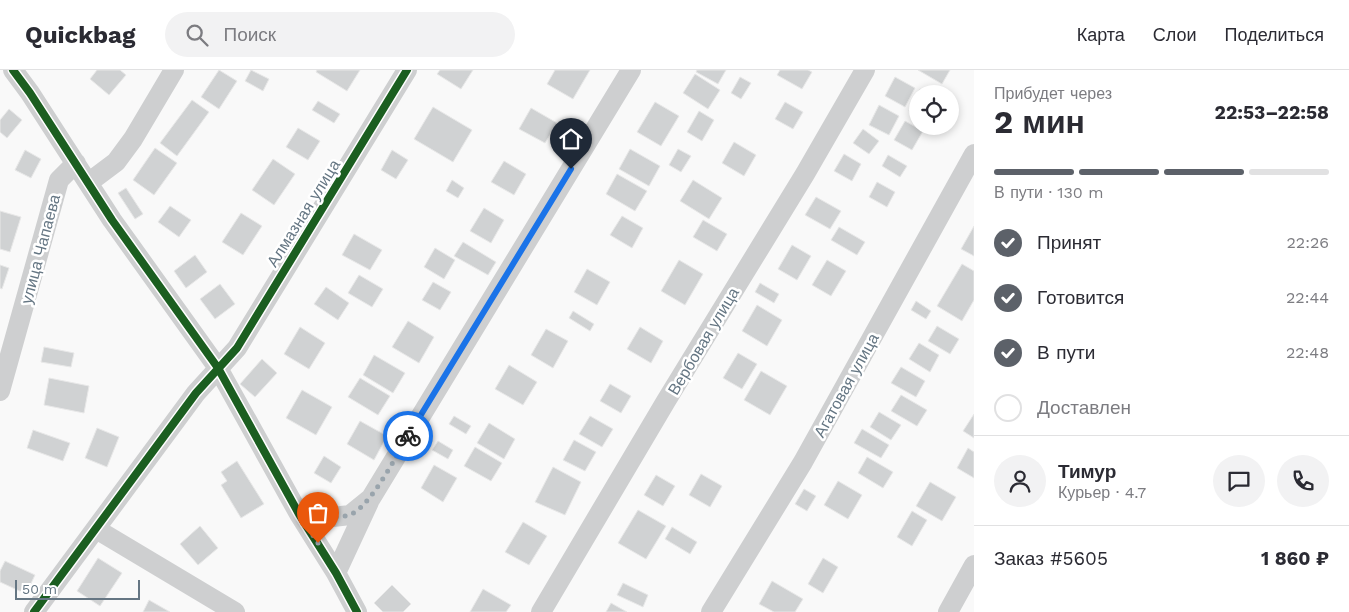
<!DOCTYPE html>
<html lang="ru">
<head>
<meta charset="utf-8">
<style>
	:root { --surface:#fff; --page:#f2f2f3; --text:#2b2b33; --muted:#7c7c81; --line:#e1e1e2; --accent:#5c6169 }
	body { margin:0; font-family:"Work Sans",sans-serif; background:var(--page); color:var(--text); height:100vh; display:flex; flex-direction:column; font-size:19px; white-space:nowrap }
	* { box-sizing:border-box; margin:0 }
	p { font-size:16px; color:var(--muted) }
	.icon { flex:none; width:28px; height:28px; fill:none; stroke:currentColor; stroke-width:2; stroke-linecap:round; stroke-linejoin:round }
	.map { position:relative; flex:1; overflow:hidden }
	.details { display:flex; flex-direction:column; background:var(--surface); width:375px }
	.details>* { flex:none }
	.fabs { position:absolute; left:909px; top:15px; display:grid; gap:10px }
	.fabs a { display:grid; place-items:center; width:50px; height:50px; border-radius:50%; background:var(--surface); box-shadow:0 2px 8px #0003; font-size:25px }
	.scale { position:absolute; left:15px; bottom:12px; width:125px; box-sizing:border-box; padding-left:5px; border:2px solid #657683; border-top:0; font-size:14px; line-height:18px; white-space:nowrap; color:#657683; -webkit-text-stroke:4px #fff; paint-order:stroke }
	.pin { position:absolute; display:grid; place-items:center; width:42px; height:42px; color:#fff; margin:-51px -21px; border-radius:50% 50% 50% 0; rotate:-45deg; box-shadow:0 0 5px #0007 }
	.pin .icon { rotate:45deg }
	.courier { position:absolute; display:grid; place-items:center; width:50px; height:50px; margin:-25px; border:4px solid #1a73e8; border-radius:50%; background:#fff; color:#222; box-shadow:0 1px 6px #0007 }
	.overview em { font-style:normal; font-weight:700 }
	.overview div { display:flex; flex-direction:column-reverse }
	.overview { display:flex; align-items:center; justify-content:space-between; height:85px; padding:0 20px }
	h1 { font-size:32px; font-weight:700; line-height:38px }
	.bar { display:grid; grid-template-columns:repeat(4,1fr); gap:8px 5px; align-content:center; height:60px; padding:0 20px }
	.bar i { height:6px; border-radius:4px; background:var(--line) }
	.bar .on { background:var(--accent) }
	.bar p { grid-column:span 4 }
	.line { display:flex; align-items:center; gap:12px; padding:0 20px; border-top:1px solid var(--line) }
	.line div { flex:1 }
	.round { display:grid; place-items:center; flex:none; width:52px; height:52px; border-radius:26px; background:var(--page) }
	ol { padding:0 20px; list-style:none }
	li { display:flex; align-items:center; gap:15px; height:55px }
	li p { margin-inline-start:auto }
	li .icon { padding:5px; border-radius:50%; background:var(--accent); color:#fff; stroke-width:4 }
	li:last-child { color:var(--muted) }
	li i { width:28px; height:28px; border:2px solid var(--line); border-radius:50% }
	header { display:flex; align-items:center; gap:30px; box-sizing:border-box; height:70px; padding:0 25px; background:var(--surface); border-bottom:1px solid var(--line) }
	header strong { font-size:24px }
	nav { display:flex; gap:28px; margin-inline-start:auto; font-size:18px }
	.search { width:350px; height:45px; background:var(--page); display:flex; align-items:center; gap:12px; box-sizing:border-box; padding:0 18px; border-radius:28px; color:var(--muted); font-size:19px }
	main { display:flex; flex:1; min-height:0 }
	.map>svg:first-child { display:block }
	.building { fill:#d0d2d3; stroke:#e8e8e8 }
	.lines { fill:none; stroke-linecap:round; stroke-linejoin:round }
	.street { stroke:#cecfd0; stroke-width:20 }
	.cycleway-casing { stroke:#fff; stroke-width:11 }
	.cycleway { stroke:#1b5e20; stroke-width:8 }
	.done { stroke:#99a4ac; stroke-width:5; stroke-dasharray:0 9 }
	.route { stroke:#1a73e8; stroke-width:6 }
	.labels { text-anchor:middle; stroke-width:5; stroke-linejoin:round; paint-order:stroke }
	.street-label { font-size:16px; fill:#657683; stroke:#fff }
</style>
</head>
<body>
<header>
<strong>Quickbag</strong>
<div class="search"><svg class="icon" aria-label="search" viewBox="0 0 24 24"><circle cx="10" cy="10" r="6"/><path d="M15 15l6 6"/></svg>Поиск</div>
<nav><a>Карта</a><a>Слои</a><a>Поделиться</a></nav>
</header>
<main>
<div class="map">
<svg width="974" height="542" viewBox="0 0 974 542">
	<rect width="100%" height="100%" fill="#f9f9f9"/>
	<path class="building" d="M97,0H120L126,5L109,25L90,9Z
		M219,0L237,11L219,39L201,27Z
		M251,0L269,9L263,21L245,11Z
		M317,0H360L347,21L316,2Z
		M440,0H473L461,19L437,4Z
		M555,0H590L573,29L547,14Z
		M697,0H726L718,14L696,2Z
		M780,0H808L812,2L802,19L777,5Z
		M918,0H950L942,14Z
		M695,4L720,20L708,39L683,23Z
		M740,7L751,13L741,29L731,23Z
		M895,7L915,18L905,37L885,26Z
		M920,19L931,24H918V45L909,41Z
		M192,30L209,42L177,86L160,73Z
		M318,31L340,44L334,53L312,40Z
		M655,32L679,46L661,76L637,62Z
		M785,32L803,42L793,59L775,49Z
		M879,35L899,46L889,65L869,55Z
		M433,37L472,60L453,92L414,69Z
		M531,38L557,53L545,73L519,59Z
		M9,39L22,50L7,68L0,62V50Z
		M699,41L714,50L702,71L687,62Z
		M905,51L923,61L912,80L894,70Z
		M298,58L320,71L308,90L286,77Z
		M863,59L879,71L869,84L853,73Z
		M734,72L756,85L744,106L722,93Z
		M155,78L177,93L154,125L133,110Z
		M630,79L660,96L649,116L619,99Z
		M678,79L691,86L681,102L669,95Z
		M25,80L41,89L31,108L15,100Z
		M392,80L408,90L396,109L381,100Z
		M844,84L861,94L852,111L834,101Z
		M888,85L907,96L900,107L882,96Z
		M273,89L295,104L274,135L252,120Z
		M504,91L526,104L514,125L491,112Z
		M617,104L647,121L635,141L606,124Z
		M452,110L464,118L458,128L446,121Z
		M693,110L722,128L709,149L680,131Z
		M877,112L895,122L887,137L869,127Z
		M126,118L143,144L135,149L118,123Z
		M816,127L841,141L830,159L805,145Z
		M170,136L191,150L179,167L158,152Z
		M484,138L504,150L491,173L470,161Z
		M0,141L21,147L10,182L0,179Z
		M241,143L262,156L243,185L222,172Z
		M622,146L643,158L632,178L610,165Z
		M703,150L727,164L717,181L693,167Z
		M974,156V186L961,179Z
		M839,157L865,172L857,185L831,170Z
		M354,164L382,180L370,200L342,185Z
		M463,172L496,192L488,205L454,186Z
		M792,175L811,186L797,210L778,199Z
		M435,178L455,190L444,209L424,197Z
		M195,185L207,202L186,218L174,201Z
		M679,190L703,204L685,235L661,221Z
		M827,190L846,201L831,226L812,215Z
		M962,194L974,201V230L962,251L937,236Z
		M0,195L9,198L2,219L0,218Z
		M587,199L610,212L597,235L574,222Z
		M359,205L383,219L372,237L348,223Z
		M433,212L451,222L440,240L422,230Z
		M760,213L779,224L774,233L755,222Z
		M220,214L235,234L215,249L200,229Z
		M326,217L349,233L338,250L314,234Z
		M916,231L931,241L926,249L911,240Z
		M757,235L782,250L767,276L742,261Z
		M573,241L594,254L590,261L569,248Z
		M408,251L434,267L419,293L392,277Z
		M937,256L959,269L950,284L928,271Z
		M300,257L325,273L309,299L284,284Z
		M640,257L663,271L651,293L627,279Z
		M546,259L568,271L553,298L531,285Z
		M919,273L939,285L930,302L909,289Z
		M44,277L74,283L71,297L41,292Z
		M738,283L757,294L742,319L723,308Z
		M374,285L405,303L393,323L363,305Z
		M262,289L277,303L255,327L240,314Z
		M509,295L537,312L523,335L495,319Z
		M901,297L925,311L916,327L891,313Z
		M761,301L787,316L770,345L744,330Z
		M49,308L89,316L84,343L44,335Z
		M360,308L390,326L378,345L348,327Z
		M610,314L631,326L621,343L600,331Z
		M302,320L332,337L316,365L286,348Z
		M901,325L927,340L917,356L891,341Z
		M879,342L901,355L891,370L870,357Z
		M974,344V368L963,361Z
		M454,346L471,356L466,364L449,354Z
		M590,346L613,359L602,377L579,364Z
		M360,351L387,366L374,390L347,374Z
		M489,353L515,369L504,389L477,373Z
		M97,358L119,367L107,397L85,388Z
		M862,359L889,375L881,388L854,373Z
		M33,360L70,373L63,391L27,378Z
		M574,370L596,382L585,401L563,390Z
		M438,371L453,380L448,389L432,380Z
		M475,377L502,393L491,411L464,396Z
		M968,378L974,382V408L957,398Z
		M324,386L341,397L331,413L314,403Z
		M867,387L893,402L883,418L858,403Z
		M237,391L264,434L241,448L221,415L227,411L221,402Z
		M434,395L457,408L443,432L421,418Z
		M553,397L581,412L565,445L535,432Z
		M701,404L722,416L710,437L689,425Z
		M656,405L675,416L663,436L644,425Z
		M838,411L862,425L848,449L824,435Z
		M930,412L956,427L942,451L916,436Z
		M804,419L816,426L807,441L795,434Z
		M638,440L666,456L646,489L618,473Z
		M912,441L927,450L912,476L897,467Z
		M523,452L547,466L529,495L505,482Z
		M200,456L218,478L198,495L180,474Z
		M672,457L697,472L690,484L665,469Z
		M98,488L122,503L100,536L77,521Z
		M823,488L838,497L823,523L808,514Z
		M5,491L35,505L26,524L0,512V501Z
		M772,511L803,529L795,542H774L759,534Z
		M623,513L648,525L643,537L617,525Z
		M392,515L411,534L403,542H383L374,533Z
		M483,519L511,535L506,542H470Z
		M149,530L170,542H143Z
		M611,533L627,542H606Z"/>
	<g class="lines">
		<path class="street" d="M13,0L30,23L112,150L218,298L299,444L336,503L357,542
			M88,113L116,92L133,69L174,0
			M0,321L59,110L76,93
			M299,444L333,447L350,445L371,428L631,0
			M96,459L235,542
			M336,503L369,432
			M34,542L196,323L237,278L407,0
			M541,542L666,331L805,104L865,0
			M711,542L803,392L974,84
			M948,542L974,495"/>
		<g class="cycleway-casing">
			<path id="cycleway" d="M13,0L30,23L112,150L218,298L299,444L336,503L357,542
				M34,542L196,323L237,278L407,0"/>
		</g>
		<use href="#cycleway" class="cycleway"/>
	</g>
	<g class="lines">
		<path class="done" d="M318,473L299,444C314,445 334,450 349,445C370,438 396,386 408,366"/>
		<path class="route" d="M408,366L571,99"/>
	</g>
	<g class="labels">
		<g class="street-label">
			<text transform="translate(303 143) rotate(-58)" y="6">Алмазная улица</text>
			<text transform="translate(40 179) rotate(-75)" y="6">улица Чапаева</text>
			<text transform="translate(703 271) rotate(-59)" y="6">Вербовая улица</text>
			<text transform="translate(846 315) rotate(-61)" y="6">Агатовая улица</text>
		</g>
	</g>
</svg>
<div class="fabs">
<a><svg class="icon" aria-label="locate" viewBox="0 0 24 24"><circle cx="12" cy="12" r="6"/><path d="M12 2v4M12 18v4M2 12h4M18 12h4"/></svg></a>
</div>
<div class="scale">50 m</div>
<div class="pin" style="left:318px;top:473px;background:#ea580c"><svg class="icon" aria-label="bag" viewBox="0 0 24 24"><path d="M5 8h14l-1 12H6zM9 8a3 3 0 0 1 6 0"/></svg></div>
<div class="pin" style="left:571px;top:99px;background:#1f2937"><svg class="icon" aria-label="home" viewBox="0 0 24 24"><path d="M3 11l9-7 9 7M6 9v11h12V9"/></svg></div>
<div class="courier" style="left:408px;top:366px"><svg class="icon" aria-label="bike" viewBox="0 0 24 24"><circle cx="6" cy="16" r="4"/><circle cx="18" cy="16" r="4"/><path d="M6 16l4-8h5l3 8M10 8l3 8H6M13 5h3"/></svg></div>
</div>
<section class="details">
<div class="overview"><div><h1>2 мин</h1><p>Прибудет через</p></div><em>22:53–22:58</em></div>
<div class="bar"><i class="on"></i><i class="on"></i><i class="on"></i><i></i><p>В пути · 130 m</p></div>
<ol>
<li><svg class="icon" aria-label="check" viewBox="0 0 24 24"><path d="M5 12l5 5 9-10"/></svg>Принят<p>22:26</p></li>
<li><svg class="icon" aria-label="check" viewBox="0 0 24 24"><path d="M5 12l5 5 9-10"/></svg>Готовится<p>22:44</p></li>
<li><svg class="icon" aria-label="check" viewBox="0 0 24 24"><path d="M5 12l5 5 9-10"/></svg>В пути<p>22:48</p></li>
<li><i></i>Доставлен</li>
</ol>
<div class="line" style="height:90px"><a class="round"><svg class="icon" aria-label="person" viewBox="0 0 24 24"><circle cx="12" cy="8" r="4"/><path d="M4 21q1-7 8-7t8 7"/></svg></a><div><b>Тимур</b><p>Курьер · 4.7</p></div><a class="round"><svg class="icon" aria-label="chat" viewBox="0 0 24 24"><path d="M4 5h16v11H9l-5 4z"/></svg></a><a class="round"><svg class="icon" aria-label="phone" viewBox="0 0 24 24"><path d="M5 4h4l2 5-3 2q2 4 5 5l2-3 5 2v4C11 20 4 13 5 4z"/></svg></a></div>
<div class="line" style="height:65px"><div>Заказ #5605</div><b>1 860 ₽</b></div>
</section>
</main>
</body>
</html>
